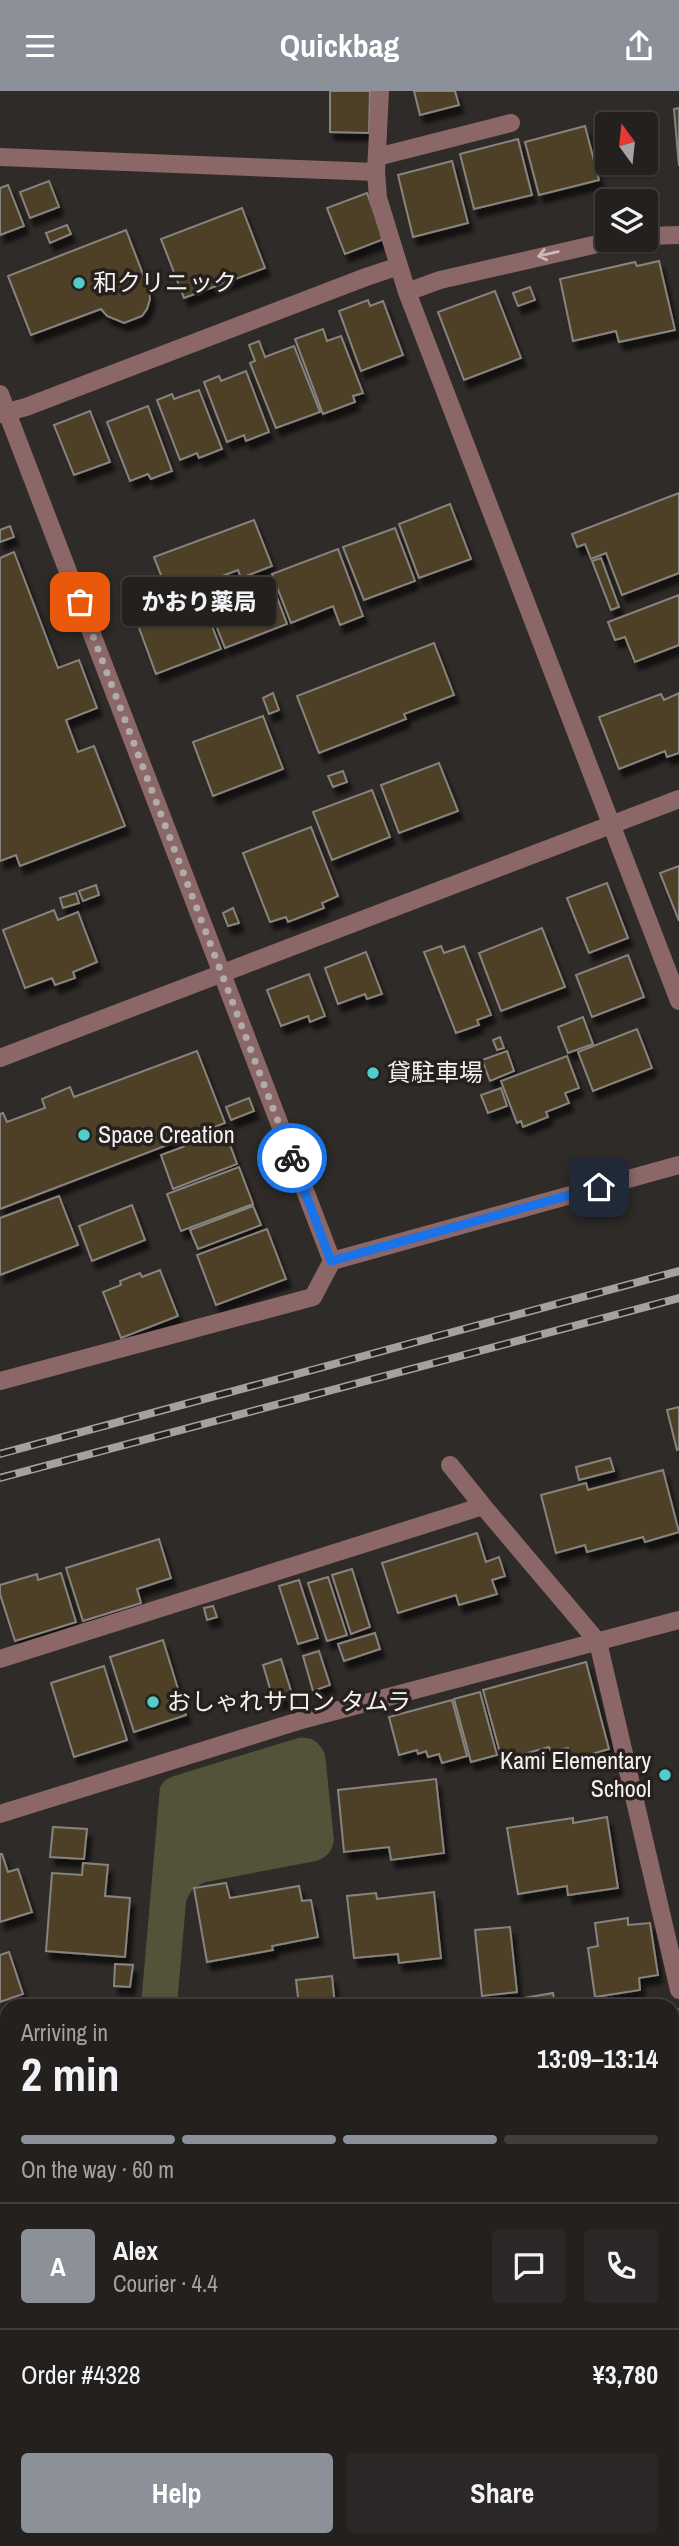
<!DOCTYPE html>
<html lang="en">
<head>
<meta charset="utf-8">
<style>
	:root { --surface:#23201e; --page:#2b2827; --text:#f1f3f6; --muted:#a3a3a4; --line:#403e3c; --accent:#8c9099 }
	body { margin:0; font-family:"Archivo Narrow","Noto Sans JP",sans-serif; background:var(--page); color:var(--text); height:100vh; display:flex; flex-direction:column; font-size:26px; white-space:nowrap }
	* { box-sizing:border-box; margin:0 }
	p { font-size:23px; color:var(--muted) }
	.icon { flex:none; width:38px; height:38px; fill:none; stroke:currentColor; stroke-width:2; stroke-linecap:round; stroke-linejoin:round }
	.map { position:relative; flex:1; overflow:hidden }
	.side { position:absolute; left:0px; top:1908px; width:679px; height:548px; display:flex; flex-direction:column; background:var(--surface); border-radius:21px 21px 0 0; box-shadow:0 2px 5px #0004,0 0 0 2px var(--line) }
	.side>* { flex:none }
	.needle { width:46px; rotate:345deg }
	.controls { position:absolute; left:595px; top:21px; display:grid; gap:14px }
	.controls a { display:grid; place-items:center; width:63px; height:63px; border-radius:7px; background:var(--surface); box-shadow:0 2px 5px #0004,0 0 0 2px var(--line); font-size:35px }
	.pin { position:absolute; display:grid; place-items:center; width:60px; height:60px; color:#fff; margin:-30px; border-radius:14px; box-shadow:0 4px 10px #0006 }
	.courier { position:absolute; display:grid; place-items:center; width:70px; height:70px; margin:-35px; border:5px solid #1a73e8; border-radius:50%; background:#fff; color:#222; box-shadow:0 2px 9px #0007 }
	.bubble { position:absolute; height:49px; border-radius:7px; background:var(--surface); box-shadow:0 2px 5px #0004,0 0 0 2px var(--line); font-size:23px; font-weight:800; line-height:49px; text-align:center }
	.head em { font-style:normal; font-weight:800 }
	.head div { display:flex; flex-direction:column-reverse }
	.head { display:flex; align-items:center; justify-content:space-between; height:119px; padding:0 21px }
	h1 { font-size:46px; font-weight:800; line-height:52px }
	.bar { display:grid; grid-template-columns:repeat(4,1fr); gap:10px 7px; align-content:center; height:84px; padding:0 21px }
	.bar i { height:9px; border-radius:5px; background:var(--line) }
	.bar .active { background:var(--accent) }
	.bar p { grid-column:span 4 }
	.line { display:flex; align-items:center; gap:18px; padding:0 21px; border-top:2px solid var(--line) }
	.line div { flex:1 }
	.round { display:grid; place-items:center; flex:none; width:74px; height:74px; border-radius:7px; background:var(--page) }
	.primary-button { display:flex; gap:14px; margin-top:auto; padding:14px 21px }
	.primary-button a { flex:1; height:80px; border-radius:7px; background:var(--accent); color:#fff; font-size:28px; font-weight:800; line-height:80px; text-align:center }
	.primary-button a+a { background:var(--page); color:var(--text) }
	header { display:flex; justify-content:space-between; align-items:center; height:91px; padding:0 21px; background:var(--accent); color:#fff; font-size:32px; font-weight:800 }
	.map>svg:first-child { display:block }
	.green { fill:#535339 }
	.building { fill:#4e3f27; stroke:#87847f; stroke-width:2; filter:url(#shadow) }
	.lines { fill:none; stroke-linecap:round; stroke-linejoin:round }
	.service { stroke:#8b6867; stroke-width:18 }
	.minor { stroke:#8b6867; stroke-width:18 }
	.tertiary { stroke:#8b6867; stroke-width:18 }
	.rail-casing { stroke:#a5a19f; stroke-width:8 }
	.rail { stroke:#26211f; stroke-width:5; stroke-dasharray:16; stroke-linecap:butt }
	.oneway { stroke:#cabab9 }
	.done { stroke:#afaca9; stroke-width:7; stroke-dasharray:0 12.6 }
	.route { stroke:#1a73e8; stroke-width:9 }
	.poi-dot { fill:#52cdcc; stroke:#26211f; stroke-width:2.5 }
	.labels { text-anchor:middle; stroke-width:7; stroke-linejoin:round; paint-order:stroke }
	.poi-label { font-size:24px; fill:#f4f1ef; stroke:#26211f; text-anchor:start }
</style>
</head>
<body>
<header><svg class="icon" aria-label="menu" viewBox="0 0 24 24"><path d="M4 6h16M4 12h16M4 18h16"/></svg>Quickbag<svg class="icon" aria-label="share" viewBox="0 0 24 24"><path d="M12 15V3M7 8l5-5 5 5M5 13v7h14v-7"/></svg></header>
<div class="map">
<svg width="679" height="2455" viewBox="0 0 679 2455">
	<defs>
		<filter id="shadow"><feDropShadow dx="4.5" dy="8" stdDeviation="2" flood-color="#0009"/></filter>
	</defs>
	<rect width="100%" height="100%" fill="#2f2b28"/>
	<path class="green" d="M298,1647C313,1646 318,1650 325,1663L334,1749C332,1761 327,1766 316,1770L206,1791C195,1795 190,1799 186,1811L177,1914H141L160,1696L165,1689L174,1685Z"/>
	<path class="building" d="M330,0H370L369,42L330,41Z
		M414,0H455L459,14L420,24Z
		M679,17V75L674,18Z
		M585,35L599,89L539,104L525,51Z
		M518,48L532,104L474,118L460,63Z
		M452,70L468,132L413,146L398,84Z
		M49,90L59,116L30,127L20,101Z
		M8,94L24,135L0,144V97Z
		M367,102L384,148L345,163L327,117Z
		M242,117L265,177L184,207L161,148Z
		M67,134L71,143L50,152L46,142Z
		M126,139L149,199L150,208L147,218L142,225L124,232L107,225L101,218L31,244L8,185Z
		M659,170L675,239L619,251L616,240L573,250L560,188L635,171L637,175Z
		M530,196L535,209L518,215L513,202Z
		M495,200L521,267L464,289L438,221Z
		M368,209L370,215L383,210L403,264L361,280L339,220Z
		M323,238L327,250L341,245L363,302L353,305L355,311L323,323L295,248Z
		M259,250L265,266L294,255L320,321L276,337L250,272L255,270L249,254Z
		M246,280L269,341L246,350L244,344L227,351L204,291L219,285L221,290Z
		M199,299L222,358L199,367L197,362L180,369L157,309L172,303L174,308Z
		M148,315L172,380L151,388L148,383L130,390L107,331Z
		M90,320L110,371L74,384L54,334Z
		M679,402V482L622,504L606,462L591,468L585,453L577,456L572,443Z
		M450,413L471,468L419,487L399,433Z
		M254,429L272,475L241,487L238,479L169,505L154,466Z
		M10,435L14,446L0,451V439Z
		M395,437L415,490L364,509L343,456Z
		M338,458L363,525L340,534L333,515L291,532L272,483Z
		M14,461L58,577L79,569L97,617L66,629L78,661L94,655L125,735L20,775L16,764L0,770V467Z
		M601,467L619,516L611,519L592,470Z
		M269,485L287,533L225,557L206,509Z
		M679,504V554L635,571L625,546L615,549L608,531Z
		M202,510L221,558L156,583L138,534Z
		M434,552L454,604L404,623L406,628L319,662L297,605Z
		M273,602L279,619L269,623L263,607Z
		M679,602V662L667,666L665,660L619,678L599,626L661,603L664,609Z
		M263,625L283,678L213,705L193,651Z
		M439,672L458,720L399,742L381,694Z
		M343,680L347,691L333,696L328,685Z
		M372,699L390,746L332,769L313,721Z
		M311,736L338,805L322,812L324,817L288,831L286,826L270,831L243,762Z
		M679,775V830L660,782Z
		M607,792L628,847L589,862L567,807Z
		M96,794L99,804L83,810L79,800Z
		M76,802L79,812L63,817L60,807Z
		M233,817L239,832L228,835L223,822Z
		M54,819L58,829L78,821L97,871L73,881L75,887L55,894L52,887L25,897L3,839Z
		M542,837L565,896L501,920L479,862Z
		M441,855L444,862L464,855L491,924L477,929L479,934L456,942L424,861Z
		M366,861L382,903L367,908L365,903L338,913L325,877Z
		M628,864L644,906L592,926L576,884Z
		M309,883L325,925L310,931L308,925L281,935L267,899Z
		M583,926L593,953L568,962L558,936Z
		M637,938L652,977L593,1000L578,961Z
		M500,946L504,957L497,959L493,949Z
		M197,960L225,1032L0,1118V1023L3,1022L7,1031L45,1017L42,1008L70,996L74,1006Z
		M507,960L514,980L490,990L482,969Z
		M567,965L579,997L565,1002L569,1012L546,1021L548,1026L523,1036L521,1030L517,1032L501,990Z
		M501,997L507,1015L488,1022L481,1004Z
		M249,1007L254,1020L231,1029L226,1016Z
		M225,1040L237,1073L173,1098L161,1064Z
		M239,1076L253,1113L181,1140L167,1103Z
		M59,1105L78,1154L0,1184V1127Z
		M132,1114L145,1149L92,1170L79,1135Z
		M253,1115L261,1134L198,1158L190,1139Z
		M267,1138L286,1188L216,1214L197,1164Z
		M160,1179L178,1225L121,1247L103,1201L121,1194L120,1190L140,1182L142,1186Z
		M679,1316V1358L677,1359L667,1319Z
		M610,1367L614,1380L579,1389L576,1376Z
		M663,1379L679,1441L645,1451L643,1446L587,1461L585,1454L556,1462L541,1404L586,1392L588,1399Z
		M477,1442L486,1471L499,1466L505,1485L492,1489L497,1503L459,1514L456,1504L398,1522L382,1472Z
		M159,1448L171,1487L137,1498L141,1512L83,1530L66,1477Z
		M352,1478L370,1536L351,1543L332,1484Z
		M61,1482L76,1531L15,1550L0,1503V1494L37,1483L38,1489Z
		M328,1486L347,1544L327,1550L308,1492Z
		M299,1489L318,1547L298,1553L279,1495Z
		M213,1515L217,1526L207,1529L204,1517Z
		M375,1542L380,1558L344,1570L338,1553Z
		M163,1549L186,1624L134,1641L110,1566Z
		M319,1560L330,1594L313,1600L303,1565Z
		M281,1568L293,1606L274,1611L263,1574Z
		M586,1571L609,1658L571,1669L568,1657L551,1661L549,1656L502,1669L483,1599Z
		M104,1575L127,1649L74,1666L51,1592Z
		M480,1601L497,1664L471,1671L454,1608Z
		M452,1609L467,1665L442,1672L439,1663L428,1666L426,1660L418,1663L417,1659L399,1664L389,1626Z
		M436,1688L444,1762L391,1769L389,1756L344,1761L338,1699Z
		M607,1726L618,1797L568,1804L567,1795L518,1803L507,1737L573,1727V1732Z
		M53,1736L87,1738L84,1768L50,1766Z
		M0,1763H2L8,1781L18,1778L32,1821L0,1831Z
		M83,1772L108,1774L105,1805L130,1807L125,1866L46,1860L52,1782L82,1784Z
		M226,1792L230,1807L299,1795L302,1810L311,1809L318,1846L272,1855L273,1859L207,1871L194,1797Z
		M434,1801L441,1867L399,1872L398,1863L354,1867L347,1805L376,1802L377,1808Z
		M628,1827V1834L650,1832L658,1884L639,1887L640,1899L595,1906L588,1857L598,1855L595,1832Z
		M510,1836L517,1901L482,1905L475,1839Z
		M9,1861L23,1903L0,1911V1864Z
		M115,1873L133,1874L130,1896L114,1895Z
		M332,1885L335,1914H299L296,1889Z
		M553,1902L555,1914H519L518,1908Z
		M7,1936V1976L0,1978V1938Z
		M672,1981L679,2016V2112L672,2114Z
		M0,2113L7,2135V2164L0,2166Z
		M7,2213V2241L1,2240Z
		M0,2388L2,2411L7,2410V2448H42V2455H0Z
		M51,2448H90V2455H51Z
		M100,2448H144V2455H100Z
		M175,2448H282V2454L245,2455L246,2450H175Z
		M396,2448H414L415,2455H396Z"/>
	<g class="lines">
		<path class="service" d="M593,2448L595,2455"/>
		<path class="minor" d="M380,0L376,81L378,107L407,201L679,910
			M0,66L376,81
			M377,66L511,32
			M646,145L679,144
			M407,201L440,189L615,149
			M0,303L332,1170
			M0,323L26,316L366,186L399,175
			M0,1290L313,1206L332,1170L679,1074
			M450,1374L483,1415
			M0,1568L483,1415L598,1551L679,1899
			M0,1723L305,1628L679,1529
			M672,1928L679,1926
			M0,1992L7,1990
			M672,2426L679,2425
			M294,2448V2455
			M490,2455L527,2448"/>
		<path class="tertiary" d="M0,967L679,708"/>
		<g class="rail-casing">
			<path id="rail" d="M0,1363L679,1180
				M0,1387L679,1207"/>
		</g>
		<use href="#rail" class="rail"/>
	</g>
	<defs><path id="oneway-shaft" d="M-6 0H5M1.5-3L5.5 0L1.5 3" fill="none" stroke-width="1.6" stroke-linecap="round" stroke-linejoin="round" transform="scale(1.75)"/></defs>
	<use class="oneway" href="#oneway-shaft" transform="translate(548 163) rotate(167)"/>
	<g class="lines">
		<path class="done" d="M80,511L292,1067"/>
		<path class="route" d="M292,1067L331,1170L599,1096"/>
	</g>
	<g class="poi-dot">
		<circle cx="79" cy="192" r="7"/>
		<circle cx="373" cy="982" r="7"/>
		<circle cx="84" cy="1044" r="7"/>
		<circle cx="153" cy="1611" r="7"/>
		<circle cx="665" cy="1684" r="7"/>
	</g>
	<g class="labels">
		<g class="poi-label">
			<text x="93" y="200">和クリニック</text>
			<text x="387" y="990">貸駐車場</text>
			<text x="98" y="1052">Space Creation</text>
			<text x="167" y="1619">おしゃれサロン タムラ</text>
			<text x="651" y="1678" text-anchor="end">Kami Elementary<tspan x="651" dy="28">School</tspan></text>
		</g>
	</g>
</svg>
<div class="controls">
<a><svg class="needle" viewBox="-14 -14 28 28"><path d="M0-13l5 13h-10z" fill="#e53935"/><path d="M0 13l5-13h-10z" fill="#a3a3a4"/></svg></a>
<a><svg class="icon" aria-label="layers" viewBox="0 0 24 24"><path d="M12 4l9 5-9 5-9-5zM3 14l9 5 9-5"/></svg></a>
</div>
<div class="pin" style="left:80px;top:511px;background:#ea580c"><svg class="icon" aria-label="bag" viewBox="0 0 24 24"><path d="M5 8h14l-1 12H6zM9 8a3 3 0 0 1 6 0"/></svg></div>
<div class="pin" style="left:599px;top:1096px;background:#1f2937"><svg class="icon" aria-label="home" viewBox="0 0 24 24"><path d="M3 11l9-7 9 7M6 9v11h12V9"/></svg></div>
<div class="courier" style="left:292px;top:1067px"><svg class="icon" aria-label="bike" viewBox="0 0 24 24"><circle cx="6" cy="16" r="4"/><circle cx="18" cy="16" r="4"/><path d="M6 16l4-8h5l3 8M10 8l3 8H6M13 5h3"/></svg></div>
<div class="bubble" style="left:122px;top:486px;width:154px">かおり薬局</div>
<section class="side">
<div class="head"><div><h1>2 min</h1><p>Arriving in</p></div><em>13:09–13:14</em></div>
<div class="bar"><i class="active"></i><i class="active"></i><i class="active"></i><i></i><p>On the way · 60 m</p></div>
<div class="line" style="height:126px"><b class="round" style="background:var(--accent);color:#fff">A</b><div><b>Alex</b><p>Courier · 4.4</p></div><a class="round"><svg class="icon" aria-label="chat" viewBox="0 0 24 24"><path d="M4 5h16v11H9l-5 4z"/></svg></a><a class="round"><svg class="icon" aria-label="phone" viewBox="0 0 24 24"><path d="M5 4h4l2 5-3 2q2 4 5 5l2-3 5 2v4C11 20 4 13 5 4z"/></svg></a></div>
<div class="line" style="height:91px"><div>Order #4328</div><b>¥3,780</b></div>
<div class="primary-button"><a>Help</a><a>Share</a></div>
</section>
</div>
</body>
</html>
